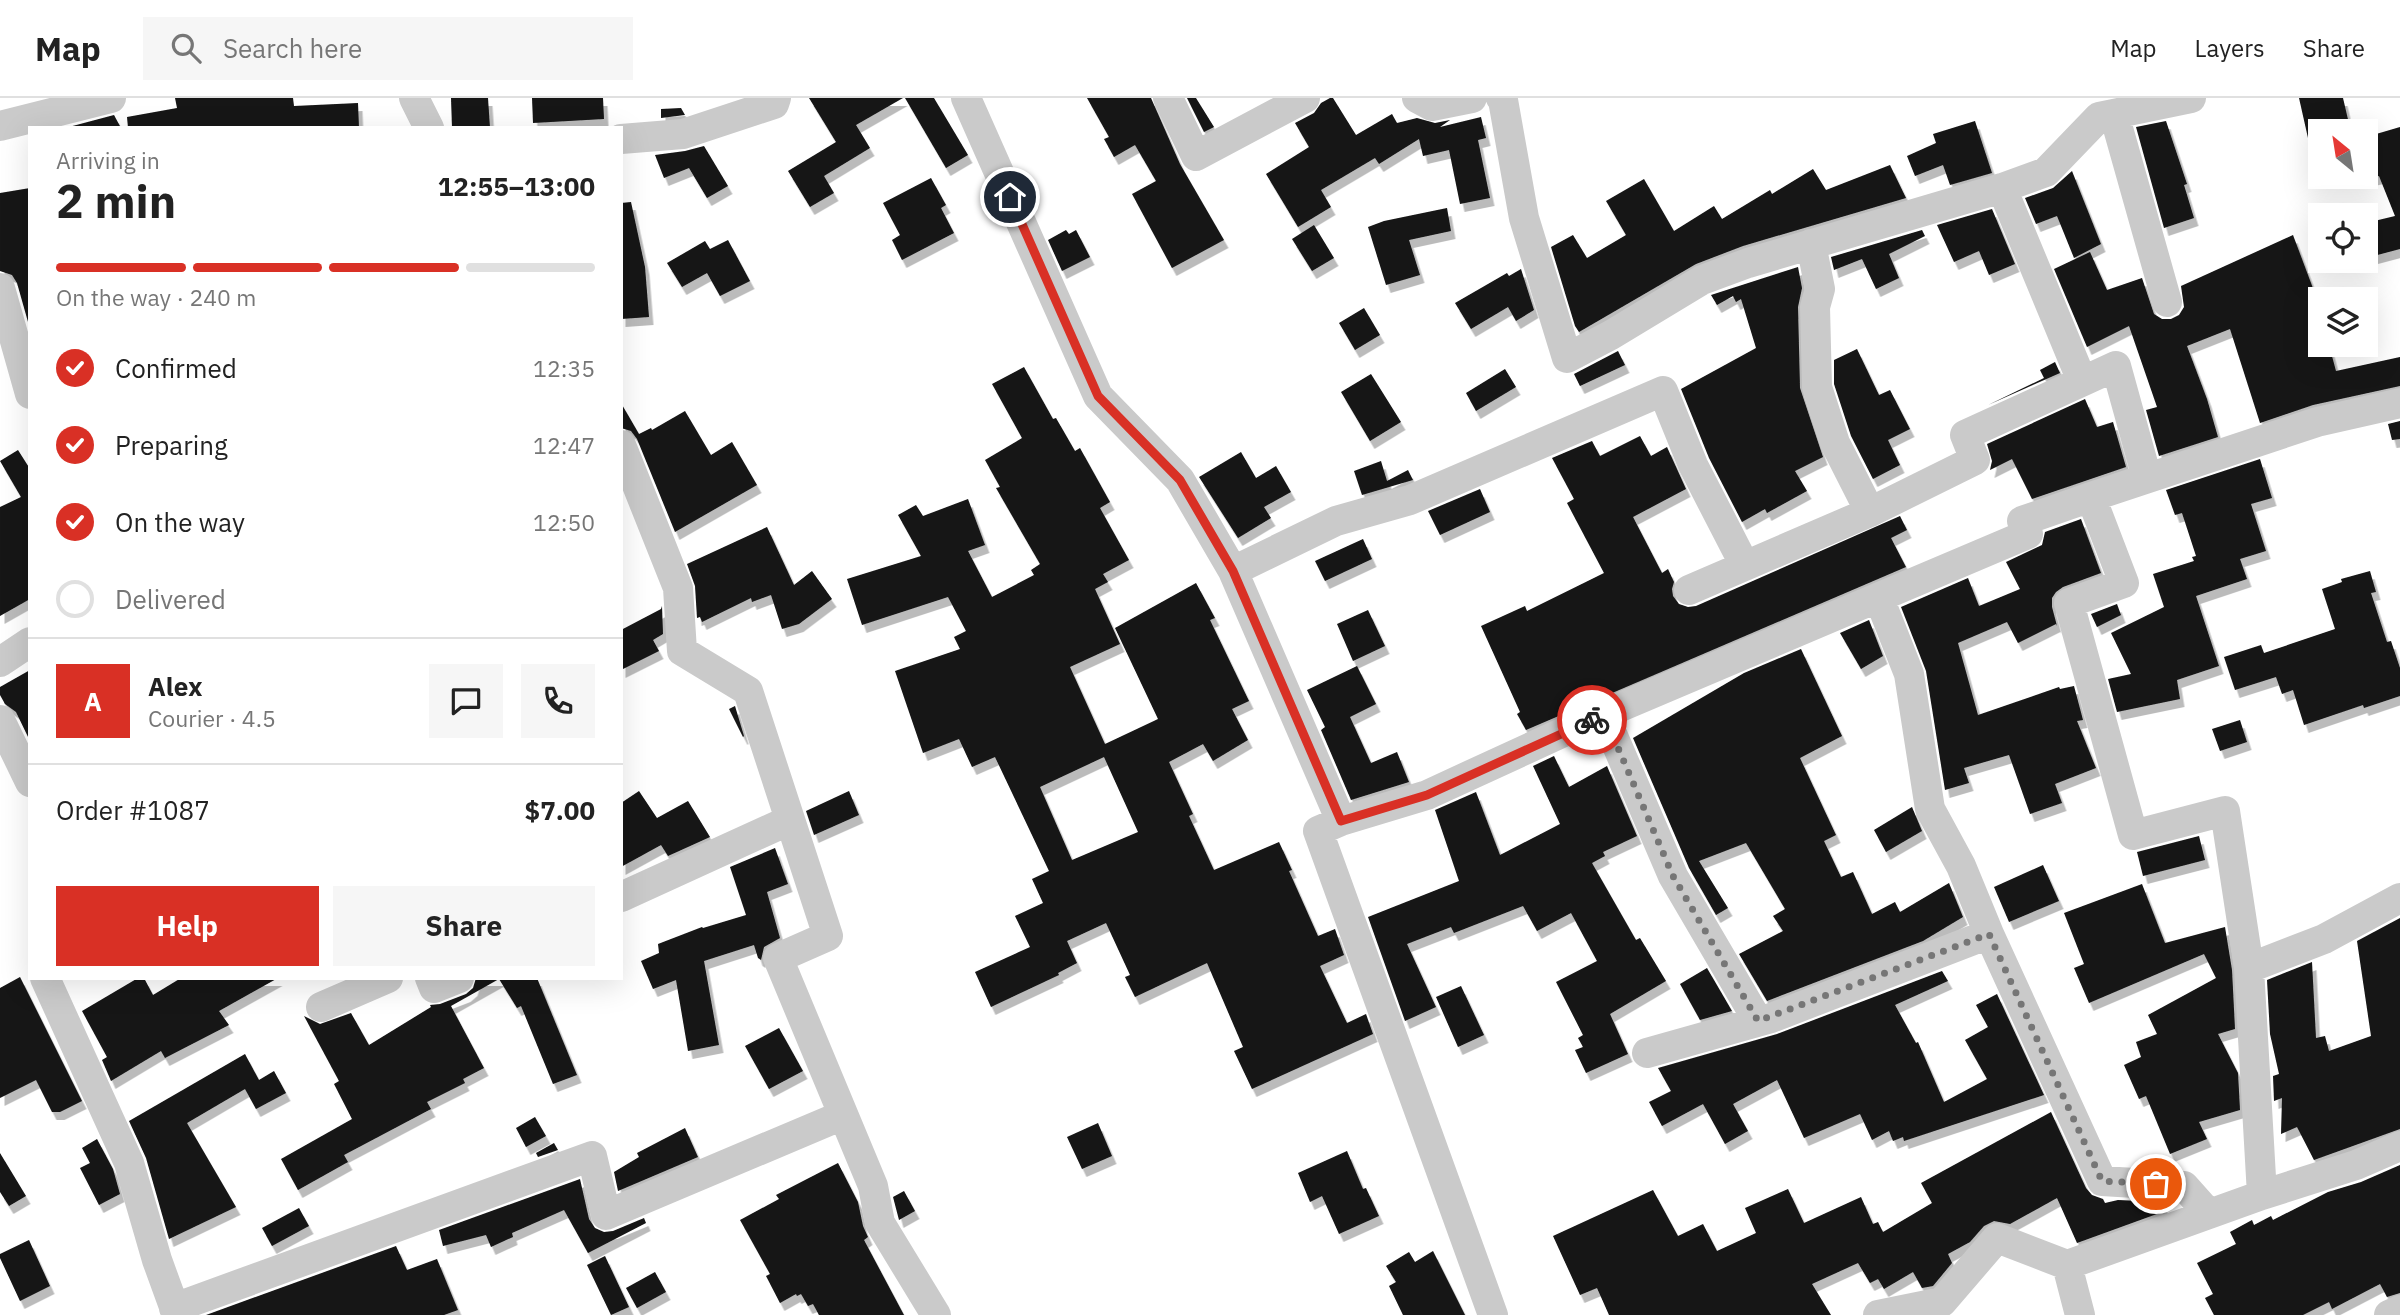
<!DOCTYPE html>
<html lang="en">
<head>
<meta charset="utf-8">
<style>
	:root { --surface:#fff; --page:#f6f6f6; --text:#222; --muted:#767676; --line:#e0e0e0; --accent:#d93025 }
	body { margin:0; font-family:"IBM Plex Sans",sans-serif; background:var(--page); color:var(--text); height:100vh; display:flex; flex-direction:column; font-size:26px; white-space:nowrap }
	* { box-sizing:border-box; margin:0 }
	p { font-size:23px; color:var(--muted) }
	.icon { flex:none; width:38px; height:38px; fill:none; stroke:currentColor; stroke-width:2; stroke-linecap:round; stroke-linejoin:round }
	.map { position:relative; flex:1; overflow:hidden }
	.drawer { position:absolute; left:28px; top:28px; width:595px; height:854px; display:flex; flex-direction:column; background:var(--surface); border-radius:0px; box-shadow:0 7px 28px #0002 }
	.drawer>* { flex:none }
	.needle { width:46px; rotate:330deg }
	.controls { position:absolute; left:2308px; top:21px; display:grid; gap:14px }
	.controls a { display:grid; place-items:center; width:70px; height:70px; border-radius:0px; background:var(--surface); box-shadow:0 7px 28px #0002; font-size:35px }
	.pin { position:absolute; display:grid; place-items:center; width:60px; height:60px; color:#fff; margin:-30px; border:4px solid #fff; border-radius:50%; box-shadow:0 2px 7px #0007 }
	.courier { position:absolute; display:grid; place-items:center; width:70px; height:70px; margin:-35px; border:5px solid #d93025; border-radius:50%; background:#fff; color:#222; box-shadow:0 2px 9px #0007 }
	.head em { font-style:normal; font-weight:700 }
	.head div { display:flex; flex-direction:column-reverse }
	.head { display:flex; align-items:center; justify-content:space-between; height:119px; padding:0 28px }
	h1 { font-size:46px; font-weight:700; line-height:52px }
	.bar { display:grid; grid-template-columns:repeat(4,1fr); gap:10px 7px; align-content:center; height:84px; padding:0 28px }
	.bar i { height:9px; border-radius:5px; background:var(--line) }
	.bar .active { background:var(--accent) }
	.bar p { grid-column:span 4 }
	.line { display:flex; align-items:center; gap:18px; padding:0 28px; border-top:2px solid var(--line) }
	.line div { flex:1 }
	.round { display:grid; place-items:center; flex:none; width:74px; height:74px; border-radius:0px; background:var(--page) }
	ol { padding:0 28px; list-style:none }
	li { display:flex; align-items:center; gap:21px; height:77px }
	li p { margin-inline-start:auto }
	li .icon { padding:7px; border-radius:50%; background:var(--accent); color:#fff; stroke-width:4 }
	li:last-child { color:var(--muted) }
	li i { width:38px; height:38px; border:4px solid var(--line); border-radius:50% }
	.button { display:flex; gap:14px; margin-top:auto; padding:14px 28px }
	.button a { flex:1; height:80px; border-radius:0px; background:var(--accent); color:#fff; font-size:28px; font-weight:700; line-height:80px; text-align:center }
	.button a+a { background:var(--page); color:var(--text) }
	header { display:flex; align-items:center; gap:42px; box-sizing:border-box; height:98px; padding:0 35px; background:var(--surface); border-bottom:2px solid var(--line) }
	header strong { font-size:33px }
	nav { display:flex; gap:38px; margin-inline-start:auto; font-size:24px }
	.search { width:490px; height:63px; background:var(--page); display:flex; align-items:center; gap:18px; box-sizing:border-box; padding:0 24px; border-radius:0px; color:var(--muted); font-size:26px }
	.map>svg:first-child { display:block }
	.building { fill:#141414; fill-rule:evenodd; filter:url(#shadow) }
	.lines { fill:none; stroke-linecap:round; stroke-linejoin:round }
	.minor { stroke:#cacaca; stroke-width:30 }
	.done { stroke:#767676; stroke-width:7; stroke-dasharray:0 12.6 }
	.route { stroke:#d93025; stroke-width:9 }
</style>
</head>
<body>
<header>
<strong>Map</strong>
<div class="search"><svg class="icon" aria-label="search" viewBox="0 0 24 24"><circle cx="10" cy="10" r="6"/><path d="M15 15l6 6"/></svg>Search here</div>
<nav><a>Map</a><a>Layers</a><a>Share</a></nav>
</header>
<div class="map">
<svg width="2400" height="1217" viewBox="0 0 2400 1217">
	<defs>
		<filter id="shadow"><feDropShadow dx="4.5" dy="8" stdDeviation="0" flood-color="#0004"/></filter>
	</defs>
	<rect width="100%" height="100%" fill="#fff"/>
	<path class="building" d="M175,0H293L294,8L358,5L359,30H128L127,19L177,10Z
		M451,0H488L490,30H452Z
		M532,0H603L604,21L533,25Z
		M809,0H903L856,27L870,50L824,78L834,95L810,109L788,73L836,44Z
		M905,0H934L968,57L946,70Z
		M1087,0H1151L1180,66L1224,142L1172,170L1132,96L1156,83L1135,47L1114,59L1104,41L1109,39Z
		M1187,0H1196L1214,29L1204,34Z
		M1330,0H1333L1356,37L1392,16L1397,25L1417,20L1435,25L1450,22L1440,29L1481,19L1486,40L1478,42L1490,100L1460,106L1449,52L1423,58L1419,41L1379,66L1375,60L1321,92L1331,109L1298,129L1266,76L1309,49L1295,25L1314,15L1321,5Z
		M2299,0H2343L2350,30L2335,33H2320V37L2308,40Z
		M681,10L685,17L661,20V11Z
		M114,17L121,30H65Z
		M1975,23L1992,75L1950,87L1943,67L1915,78L1907,58L1936,45L1933,36Z
		M2166,23L2187,86L2184,87L2194,120L2164,130L2136,29Z
		M2400,29V151L2366,160V125L2395,118L2379,78L2366,81V39Z
		M704,48L728,88L707,100L689,70L664,80L655,57L685,53Z
		M1890,67L1906,100L1743,148L1696,166L1579,234L1575,228L1551,149L1573,137L1587,160L1626,137L1606,103L1644,81L1674,133L1714,108L1722,121L1770,92L1772,96L1813,71L1826,92Z
		M2072,73L2101,146L2074,160L2057,118L2036,126L2025,100L2053,90Z
		M931,80L946,107L941,110L954,135L902,162L892,142L900,137L883,105Z
		M30,90V231L17,185L12,177L0,173V95Z
		M631,104L645,169L649,219L621,221V105Z
		M1447,110L1451,133L1409,142L1420,177L1386,187L1368,129L1384,123Z
		M1992,111L2015,166L1989,177L1979,153L1954,164L1937,127Z
		M1314,127L1334,160L1312,173L1292,141Z
		M1066,132L1069,136L1076,132L1090,159L1062,173L1048,142Z
		M1922,132L1925,138L1889,156L1899,180L1876,191L1862,161L1834,172L1831,159Z
		M2293,137L2320,209V247H2329L2336,273L2400,259V288L2313,307L2260,325L2230,231L2187,248L2207,301L2218,339L2159,358L2146,312L2157,309L2129,228L2087,249L2054,171L2090,154L2107,192L2142,180L2154,216L2162,221H2171L2179,217L2184,209L2181,188Z
		M728,142L750,183L720,198L707,175L682,189L667,165L705,143L710,151Z
		M1798,169L1802,190L1798,209L1800,290L1823,359L1795,373L1807,393L1767,415L1765,411L1742,424L1709,360L1681,291L1756,250L1741,201L1736,204L1733,198L1717,207L1711,197Z
		M1521,171L1534,212L1516,223L1508,209L1471,231L1455,205L1507,175L1509,178Z
		M1364,210L1380,237L1355,252L1339,225Z
		M1857,251L1879,297L1890,292L1910,331L1888,342L1900,367L1873,381L1851,338L1834,286V262Z
		M1618,253L1625,267L1580,288L1574,276Z
		M2055,264L2060,275L1988,307L2044,280L2040,272Z
		M1024,269L1053,321L1056,320L1075,353L1080,350L1110,404L1100,410L1129,462L1103,476L1108,484L1095,491L1120,546L1070,569L1105,646L1158,621L1115,530L1196,485L1215,520L1210,522L1249,603L1232,611L1248,642L1213,663L1203,646L1169,664L1193,716L1189,718L1214,772L1279,744L1292,772L1289,773L1318,838L1335,831L1344,857L1320,868L1347,925L1366,916L1373,936L1252,991L1234,953L1243,949L1207,865L1135,899L1125,879L1130,877L1106,825L1067,843L1077,865L1058,875L1059,877L991,909L975,874L1030,849L1015,818L1043,805L1032,781L1049,773L995,659L972,669L959,641L923,655L895,573L960,551L954,539L966,533L948,499L862,527L847,481L921,458L898,417L916,407L923,418L968,401L985,447L968,453L992,499L1034,477L1031,472L1040,466L996,390L1000,389L985,362L1022,340L992,286ZM1104,659L1138,734L1072,762L1040,689Z
		M1505,271L1516,289L1476,313L1466,295Z
		M1371,276L1401,324L1370,343L1341,294Z
		M2085,301L2097,329L2113,324L2126,369L2032,401L2012,361L1990,372L1992,363L1987,346Z
		M621,305L639,336L651,330L652,332L685,313L711,357L732,344L757,387L675,434L637,341L631,333L621,330Z
		M2400,323V341L2392,342L2388,326Z
		M1640,338L1651,358L1667,349L1686,391L1633,419L1662,475L1668,471L1674,484L1672,491L1673,498L1679,506L1688,509L1696,508L1900,418L1907,432L1891,440L1906,469L1526,632L1517,616L1520,614L1481,528L1525,508L1527,513L1604,475L1567,405L1574,401L1552,360L1592,343L1600,358Z
		M18,352L30,371V501L0,518V409L21,399L0,363Z
		M1241,354L1256,380L1276,368L1291,394L1264,409L1271,420L1238,440L1199,379Z
		M2260,361L2272,400L2251,406L2266,453L2240,461L2247,481L2196,498L2219,568L2177,582L2180,601L2117,614L2108,581L2131,576L2111,535L2164,509L2153,476L2194,463L2192,459L2196,458L2182,415L2175,417L2166,392Z
		M1381,363L1387,383L1408,372L1413,382L1362,397L1354,373Z
		M1480,391L1490,414L1440,437L1428,413Z
		M2081,421L2101,475L2063,489L2056,494L2052,500V509L2057,528L2056,526L2018,545L2007,524L1958,545L1978,617L2059,589L2060,591L2074,588L2083,622L2077,623L2096,670L2055,686L2062,705L2030,716L2009,657L1964,670L1969,685L1945,692L1926,573L1901,509L1968,480L1979,508L2020,491L2006,464L2042,447L2045,434Z
		M767,429L794,487L812,473L832,501L799,526L782,531L771,497L752,504L751,500L702,524L700,519L697,520L695,488L687,466Z
		M1363,441L1372,461L1325,483L1315,463Z
		M2370,473L2376,494L2371,495L2387,544L2391,543L2400,570V598L2364,610L2363,607L2304,627L2293,592L2282,596L2276,579L2235,592L2224,559L2261,547L2264,555L2335,531L2322,491L2342,484L2341,481Z
		M2117,506L2121,517L2097,529L2091,516Z
		M662,508L663,536L653,542L659,553L621,572V532L661,511Z
		M1368,512L1385,548L1353,563L1337,526Z
		M1869,522L1883,558L1861,571L1840,535Z
		M1801,551L1842,638L1800,660L1836,737L1824,743L1841,779L1853,774L1872,816L1895,804L1900,814L1949,785L1963,819L1923,843L1767,903L1739,856L1783,833L1773,818L1785,811L1746,745L1699,763L1728,810L1716,817L1689,770L1633,640L1744,575Z
		M1357,568L1376,606L1350,619L1371,665L1397,654L1409,684L1351,702L1321,632L1325,629L1307,592Z
		M30,572V643L16,614L5,606L0,597V589Z
		M735,608L744,638L743,639L729,611Z
		M2240,622L2247,644L2220,653L2212,631Z
		M1554,658L1569,689L1607,668L1637,738L1603,754L1605,758L1592,765L1636,842L1640,840L1666,883L1610,916L1628,956L1586,975L1575,952L1583,949L1578,940L1583,937L1556,884L1597,863L1571,815L1537,833L1523,808L1454,835L1451,829L1407,846L1436,909L1405,923L1368,819L1459,783L1435,712L1476,694L1500,757L1560,726L1533,668Z
		M639,693L657,720L688,703L710,739L668,758L661,747L621,769V705Z
		M849,693L859,717L814,737L806,713Z
		M1912,709L1922,733L1886,754L1874,732Z
		M2199,738L2205,762L2143,778L2137,754Z
		M775,750L788,786L767,794L780,840L764,849L761,862L758,860L754,847L704,863L719,947L688,953L676,882L653,891L641,863L659,855L658,846L702,829L703,830L746,817L730,769Z
		M2043,767L2059,803L2009,824L1994,789Z
		M2142,786L2165,845L2225,829L2232,872L2235,931L2218,936L2238,975L2240,1012L2199,1024L2207,1041L2170,1056L2146,998L2139,1001L2124,967L2141,959L2136,944L2157,936L2148,917L2216,880L2204,856L2089,905L2074,870L2084,866L2064,815Z
		M2400,820V1031L2314,1062L2297,1029L2281,1036L2282,1000L2274,1003L2273,978L2279,976L2270,936L2267,882L2312,864L2316,940L2325,938L2329,953L2371,938L2357,843Z
		M1707,870L1732,913L1700,922L1680,886Z
		M1942,873L1948,883L1895,907L1916,945L1918,944L1944,1004L1987,981L1965,942L1988,929L1976,907L1997,896L2044,997L1904,1043L1903,1039L1893,1043L1889,1033L1872,1042L1860,1016L1804,1040L1777,982L1733,1006L1748,1033L1725,1046L1703,1006L1662,1028L1649,1004L1671,993L1658,970L1777,936Z
		M20,879L82,1003L60,1014H52L36,982L0,1000V890Z
		M138,880H144L153,897L181,880H278L219,913L229,927L165,960L161,953L111,983L102,962L107,959L82,913Z
		M476,880H537L577,977L553,986L521,908L517,910L499,881L451,908L484,970L463,981L465,985L427,1004L431,1011L344,1057L348,1064L298,1092L281,1061L352,1021L334,986L339,983L304,918L320,926L351,915L369,947L431,909L430,907L440,906L466,896L473,890Z
		M1461,888L1484,937L1458,949L1436,899Z
		M779,930L803,973L769,991L745,948Z
		M245,956L259,982L274,973L286,995L256,1011L245,991L187,1025L236,1109L169,1141L146,1060L129,1023Z
		M2051,1014L2086,1090L2092,1097L2103,1101L2105,1105L2118,1102L2162,1104L2165,1113L2077,1145L2057,1100L2010,1126L1994,1123L1984,1128L1970,1144L1948,1156L1952,1165L1933,1188L1922,1190L1913,1174L1884,1191L1878,1181L1870,1185L1858,1165L1812,1186L1831,1217H1609L1597,1190L1580,1197L1553,1138L1653,1092L1678,1138L1703,1126L1717,1153L1756,1135L1745,1110L1788,1091L1804,1125L1861,1099L1873,1126L1878,1124L1883,1134L1932,1105L1921,1085Z
		M535,1019L546,1038L526,1049L516,1030Z
		M1098,1025L1112,1058L1082,1071L1067,1039Z
		M685,1030L698,1059L618,1093L614,1074L639,1059L637,1055Z
		M97,1041L113,1071L120,1096L99,1107L80,1070L90,1065L82,1050Z
		M554,1045L558,1052L538,1059L536,1055Z
		M1347,1053L1363,1091L1366,1090L1379,1118L1339,1136L1322,1098L1310,1104L1298,1075Z
		M0,1055L26,1098L9,1108L0,1094Z
		M838,1065L858,1104L863,1128L868,1139L864,1142L904,1217H819L813,1206L808,1208L801,1196L797,1198L796,1196L780,1205L766,1178L770,1176L740,1122L779,1101L776,1097Z
		M2400,1067V1195L2387,1199L2380,1186L2332,1211L2329,1204L2303,1217H2214L2205,1200L2213,1196L2197,1165L2236,1146L2230,1134L2252,1122L2254,1127L2271,1118L2273,1122L2328,1094L2361,1084Z
		M580,1081L589,1121L595,1130L604,1134L613,1133L644,1120L646,1125L588,1155L564,1112L512,1135L513,1139L491,1149L486,1137L443,1148L439,1132Z
		M904,1093L915,1113L899,1122L893,1099Z
		M299,1110L309,1128L272,1148L262,1130Z
		M29,1142L50,1188L20,1203L0,1160V1156Z
		M396,1148L407,1172L437,1161L458,1212L444,1217H206Z
		M1433,1153L1465,1217H1403L1389,1188L1396,1184L1386,1168L1409,1154L1415,1164Z
		M605,1158L629,1209L611,1217L587,1167Z
		M655,1174L666,1194L637,1210L626,1190Z"/>
	<g class="lines">
		<path class="minor" d="M414,0L429,30
			M966,0L1098,298L1180,382L1233,473L1341,723L1318,733L1493,1217
			M1168,0L1196,58L1305,0
			M1417,0L1432,8L1472,0
			M1501,0L1503,2L1524,120L1567,260L1611,237L1702,182L1748,165L2002,90L2082,283
			M2114,16L2167,204
			M0,28L111,0
			M621,41L683,36L774,6L776,0
			M2002,90L2046,74L2099,19L2191,0
			M1811,146L1820,191L1815,209L1817,289L1835,345L1870,414
			M0,190L30,296
			M621,347L678,490L682,553L748,593L828,838L778,860L873,1088L880,1125L936,1217
			M2091,399L2317,324L2400,305
			M1233,473L1336,423L1410,402L1663,293L1693,367L1745,468
			M1689,492L1870,414L1975,362L1965,337L2116,268L2147,380
			M1879,500L1909,576L1930,711L1961,768L1989,836
			M0,564L30,544
			M1604,617L1673,778L1758,923
			M0,622L30,684
			M1341,723L1427,697L1592,621L2028,436L2022,423L2091,399L2124,485L2069,505L2133,737L2225,713L2249,870L2262,1097L2067,1167L1997,1140L1942,1204L1878,1217
			M621,799L790,722
			M2249,870L2324,841L2400,800
			M45,880L129,1065L157,1162L177,1217
			M430,880L434,890L459,880
			M321,909L388,880
			M1647,955L1771,920L1989,836L2102,1083L2184,1088L2209,1116
			M2262,1097L2356,1067L2400,1048
			M2067,1167L2080,1217
			M174,1210L592,1058L606,1117L843,1017
			M2389,1217L2400,1212"/>
	</g>
	<g class="lines">
		<path class="done" d="M1592,622L1604,617L1673,778L1758,923L1989,836L2102,1083L2156,1086"/>
		<path class="route" d="M1010,99L1098,298L1180,382L1233,473L1341,723L1427,697L1592,622"/>
	</g>
</svg>
<div class="controls">
<a><svg class="needle" viewBox="-14 -14 28 28"><path d="M0-13l5 13h-10z" fill="#e53935"/><path d="M0 13l5-13h-10z" fill="#767676"/></svg></a>
<a><svg class="icon" aria-label="locate" viewBox="0 0 24 24"><circle cx="12" cy="12" r="6"/><path d="M12 2v4M12 18v4M2 12h4M18 12h4"/></svg></a>
<a><svg class="icon" aria-label="layers" viewBox="0 0 24 24"><path d="M12 4l9 5-9 5-9-5zM3 14l9 5 9-5"/></svg></a>
</div>
<div class="pin" style="left:2156px;top:1086px;background:#ea580c"><svg class="icon" aria-label="bag" viewBox="0 0 24 24"><path d="M5 8h14l-1 12H6zM9 8a3 3 0 0 1 6 0"/></svg></div>
<div class="pin" style="left:1010px;top:99px;background:#1f2937"><svg class="icon" aria-label="home" viewBox="0 0 24 24"><path d="M3 11l9-7 9 7M6 9v11h12V9"/></svg></div>
<div class="courier" style="left:1592px;top:622px"><svg class="icon" aria-label="bike" viewBox="0 0 24 24"><circle cx="6" cy="16" r="4"/><circle cx="18" cy="16" r="4"/><path d="M6 16l4-8h5l3 8M10 8l3 8H6M13 5h3"/></svg></div>
<section class="drawer">
<div class="head"><div><h1>2 min</h1><p>Arriving in</p></div><em>12:55–13:00</em></div>
<div class="bar"><i class="active"></i><i class="active"></i><i class="active"></i><i></i><p>On the way · 240 m</p></div>
<ol>
<li><svg class="icon" aria-label="check" viewBox="0 0 24 24"><path d="M5 12l5 5 9-10"/></svg>Confirmed<p>12:35</p></li>
<li><svg class="icon" aria-label="check" viewBox="0 0 24 24"><path d="M5 12l5 5 9-10"/></svg>Preparing<p>12:47</p></li>
<li><svg class="icon" aria-label="check" viewBox="0 0 24 24"><path d="M5 12l5 5 9-10"/></svg>On the way<p>12:50</p></li>
<li><i></i>Delivered</li>
</ol>
<div class="line" style="height:126px"><b class="round" style="background:var(--accent);color:#fff">A</b><div><b>Alex</b><p>Courier · 4.5</p></div><a class="round"><svg class="icon" aria-label="chat" viewBox="0 0 24 24"><path d="M4 5h16v11H9l-5 4z"/></svg></a><a class="round"><svg class="icon" aria-label="phone" viewBox="0 0 24 24"><path d="M5 4h4l2 5-3 2q2 4 5 5l2-3 5 2v4C11 20 4 13 5 4z"/></svg></a></div>
<div class="line" style="height:91px"><div>Order #1087</div><b>$7.00</b></div>
<div class="button"><a>Help</a><a>Share</a></div>
</section>
</div>
</body>
</html>
